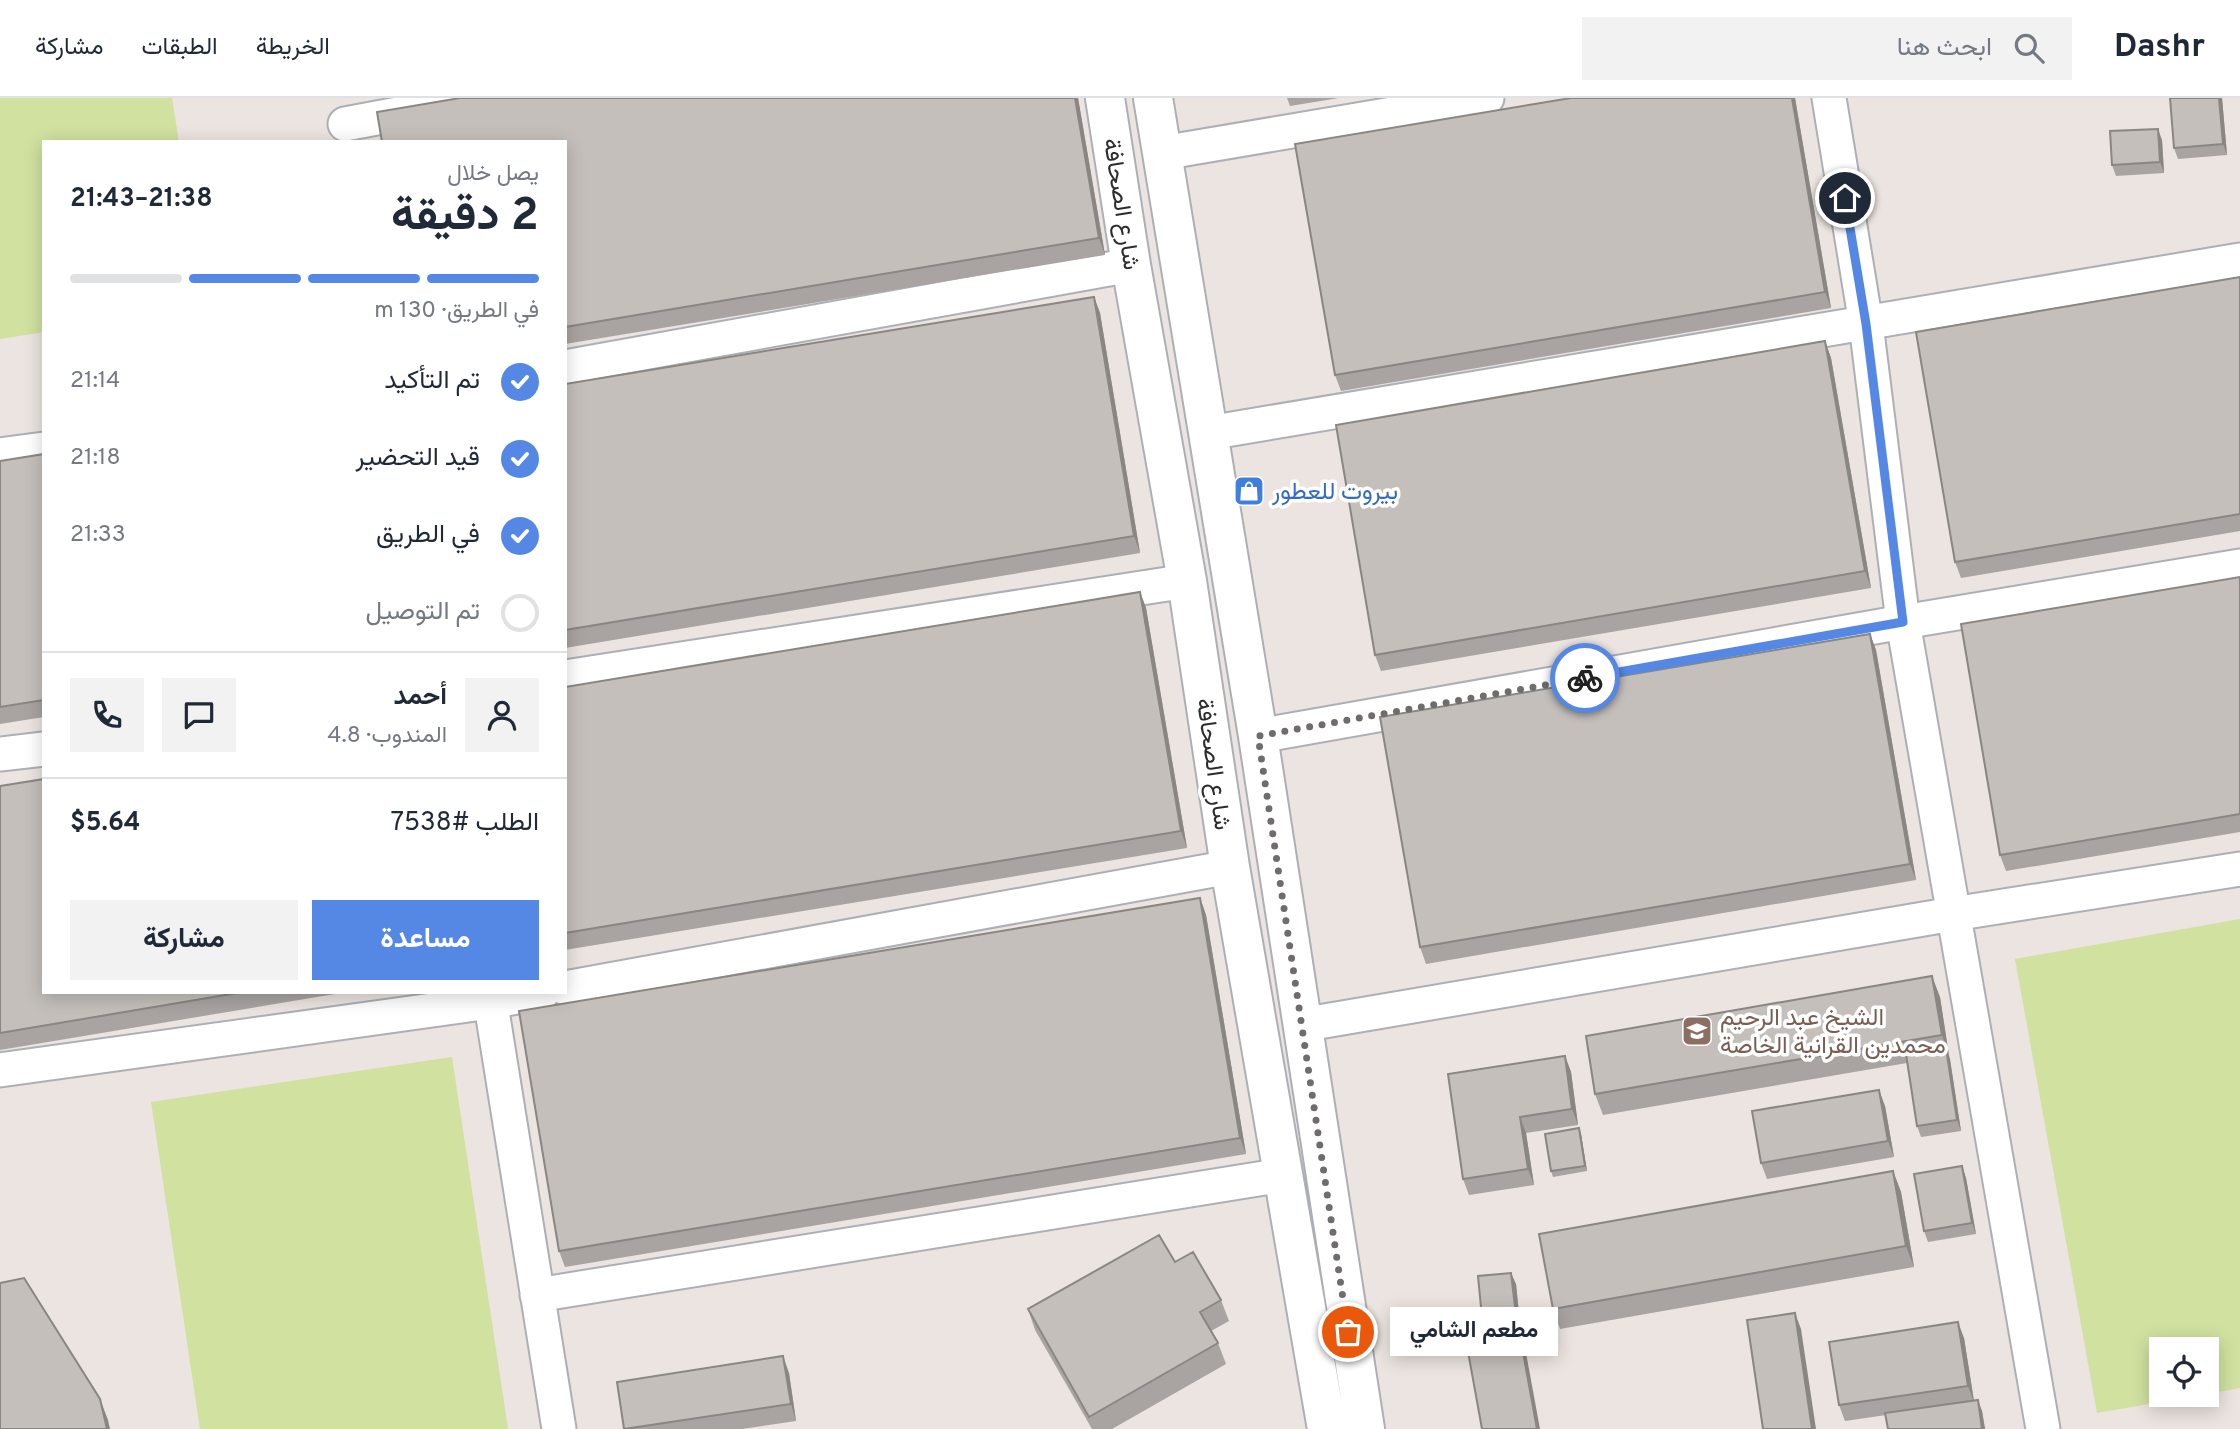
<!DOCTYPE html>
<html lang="ar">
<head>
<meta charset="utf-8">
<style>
	:root { --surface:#fff; --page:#f2f2f3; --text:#1f2937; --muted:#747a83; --line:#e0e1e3; --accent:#5588e4 }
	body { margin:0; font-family:Overpass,Vazirmatn,sans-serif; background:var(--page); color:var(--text); direction:rtl; height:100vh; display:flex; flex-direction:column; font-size:26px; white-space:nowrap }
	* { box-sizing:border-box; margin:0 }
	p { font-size:23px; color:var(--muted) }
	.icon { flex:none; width:38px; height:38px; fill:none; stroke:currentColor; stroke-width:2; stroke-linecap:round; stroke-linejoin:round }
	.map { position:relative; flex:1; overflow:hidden; direction:ltr }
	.drawer { position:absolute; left:42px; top:42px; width:525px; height:854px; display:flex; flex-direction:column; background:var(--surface); border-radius:0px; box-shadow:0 4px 18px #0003; direction:rtl }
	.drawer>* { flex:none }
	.fabs { position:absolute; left:2149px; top:1239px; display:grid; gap:14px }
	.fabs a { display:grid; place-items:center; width:70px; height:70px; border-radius:0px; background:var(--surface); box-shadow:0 4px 18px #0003; font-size:35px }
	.pin { position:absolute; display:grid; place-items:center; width:60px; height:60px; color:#fff; margin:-30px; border:4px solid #fff; border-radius:50%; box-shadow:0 2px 7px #0007 }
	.courier { position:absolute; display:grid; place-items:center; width:70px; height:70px; margin:-35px; border:5px solid #5588e4; border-radius:50%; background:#fff; color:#222; box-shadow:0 2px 9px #0007 }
	.bubble { position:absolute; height:49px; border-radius:0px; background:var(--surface); box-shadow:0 4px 18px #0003; font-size:23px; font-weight:700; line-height:49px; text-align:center; direction:rtl }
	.head em { font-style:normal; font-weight:700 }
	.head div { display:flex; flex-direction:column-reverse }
	.head { display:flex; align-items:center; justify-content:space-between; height:119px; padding:0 28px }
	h1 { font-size:46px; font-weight:700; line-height:52px }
	.bar { display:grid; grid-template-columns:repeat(4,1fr); gap:10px 7px; align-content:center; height:84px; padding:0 28px }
	.bar i { height:9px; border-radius:5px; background:var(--line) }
	.bar .selected { background:var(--accent) }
	.bar p { grid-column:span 4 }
	.line { display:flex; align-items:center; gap:18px; padding:0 28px; border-top:2px solid var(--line) }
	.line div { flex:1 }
	.round { display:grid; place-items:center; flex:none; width:74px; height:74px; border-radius:0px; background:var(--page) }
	ol { padding:0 28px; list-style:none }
	li { display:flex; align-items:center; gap:21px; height:77px }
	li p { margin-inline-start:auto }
	li .icon { padding:7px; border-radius:50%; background:var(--accent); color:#fff; stroke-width:4 }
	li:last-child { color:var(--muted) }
	li i { width:38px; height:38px; border:4px solid var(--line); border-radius:50% }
	.button { display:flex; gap:14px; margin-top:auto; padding:14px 28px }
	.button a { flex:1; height:80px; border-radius:0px; background:var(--accent); color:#fff; font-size:28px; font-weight:700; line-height:80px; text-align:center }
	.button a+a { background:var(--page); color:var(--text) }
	header { display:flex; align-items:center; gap:42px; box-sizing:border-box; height:98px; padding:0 35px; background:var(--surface); border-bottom:2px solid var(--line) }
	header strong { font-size:33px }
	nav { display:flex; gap:38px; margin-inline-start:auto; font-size:24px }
	.search { width:490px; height:63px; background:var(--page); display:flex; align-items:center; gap:18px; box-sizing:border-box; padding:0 24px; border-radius:0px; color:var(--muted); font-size:26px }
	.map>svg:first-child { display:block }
	.pitch { fill:#d0e1a0 }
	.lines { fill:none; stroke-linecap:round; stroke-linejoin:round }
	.minor-casing { stroke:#acb0b6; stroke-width:37 }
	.secondary-casing { stroke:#acb0b6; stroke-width:42 }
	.minor { stroke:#fff; stroke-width:33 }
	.secondary { stroke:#fff; stroke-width:38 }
	.wall { fill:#a9a4a1 }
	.shaded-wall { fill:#898683 }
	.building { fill:#c4bfbb; stroke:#898683; stroke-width:2 }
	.done { stroke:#6f6c6b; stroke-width:7; stroke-dasharray:0 12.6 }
	.route { stroke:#5588e4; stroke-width:9 }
	.labels { text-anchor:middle; stroke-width:7; stroke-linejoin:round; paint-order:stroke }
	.street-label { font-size:24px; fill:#2c2c2c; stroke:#fff }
	.shop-label { font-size:24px; fill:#366cbe; stroke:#fff; text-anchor:start }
	.education-label { font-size:24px; fill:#785e54; stroke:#fff; text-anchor:start }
</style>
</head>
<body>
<header>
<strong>Dashr</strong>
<div class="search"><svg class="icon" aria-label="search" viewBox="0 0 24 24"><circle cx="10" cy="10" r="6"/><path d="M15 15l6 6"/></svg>ابحث هنا</div>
<nav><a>الخريطة</a><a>الطبقات</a><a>مشاركة</a></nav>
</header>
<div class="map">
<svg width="2240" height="1331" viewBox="0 0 2240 1331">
	<rect width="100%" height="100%" fill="#ebe4e0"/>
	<path class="pitch" d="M0,0H172L179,44H44V234L0,241Z
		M2240,821V1290L2207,1296V1251H2161V1297H2201L2097,1315L2015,861Z
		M452,959L508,1331H200L151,1004Z"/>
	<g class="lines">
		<g class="minor-casing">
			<path id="minor" d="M1829,0L1866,226L1903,524L2043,1331
				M345,26L483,0
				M1162,55L1487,0
				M565,269L1131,167
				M1208,335L2240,162
				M0,357L44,351
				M565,579L1187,483
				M1258,638L1903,524L2240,468
				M0,656L44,651
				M565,890L1230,769
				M489,894L559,1331
				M1301,927L1953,816L2240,771
				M0,972L490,904L543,894
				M537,1197L1283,1077"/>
		</g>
		<g class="secondary-casing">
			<path id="secondary" d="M1105,0L1131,167L1187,483L1230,769L1327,1331
				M1153,0L1258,638L1365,1331"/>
		</g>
		<use href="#minor" class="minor"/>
		<use href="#secondary" class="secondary"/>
	</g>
	<path class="wall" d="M460,0H1078L1105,157L565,246V44Z
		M1287,0H1339L1290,8Z
		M1795,0L1831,210L1341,293L1335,277Z
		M2170,0H2222L2227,57L2178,61L2174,50Z
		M2162,42L2164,75L2116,78L2112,67Z
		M2240,179V433L1961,480L1955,464Z
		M1094,199L1100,215L1140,455L565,550V286Z
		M1825,243L1831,260L1871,490L1381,573L1375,557Z
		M44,356V619L0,626V363Z
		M2240,479V734L2006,773L2000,757Z
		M1140,494L1146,510L1187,750L565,852V589Z
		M1870,536L1876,552L1916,782L1426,866L1420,849Z
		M0,688L44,894H347L0,952Z
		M1200,800L1206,817L1246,1056L565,1169L559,1153Z
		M1940,899L1961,1033L1921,1039L1917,1028L1907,965L1603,1017L1595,996Z
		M1565,958L1571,974L1578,1027L1526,1035L1534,1087L1469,1097L1463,1081Z
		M1885,1008L1894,1059L1767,1081L1761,1065Z
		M1579,1030L1581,1036L1587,1073L1553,1079L1551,1073Z
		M1962,1068L1966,1080L1976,1136L1928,1144L1924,1133Z
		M1893,1073L1901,1094L1914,1169L1560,1231L1553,1211Z
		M1175,1164L1221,1202L1229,1223L1211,1233L1218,1245L1226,1266L1112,1331H1092L1035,1232L1028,1211Z
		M1516,1186L1521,1235L1524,1244L1485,1234L1483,1230Z
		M1964,1240L1974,1302L1982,1313L1985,1331H1888L1886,1317L1845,1323L1839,1307Z
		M789,1275L796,1323L742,1331H624Z"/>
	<path class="shaded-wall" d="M1075,0H1078L1105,157L1099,140Z
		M1792,0H1795L1831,210L1825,194Z
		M2219,0H2222L2227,57L2223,46Z
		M2158,31L2162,42L2164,75L2160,64Z
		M1094,199L1100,215L1140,455L1134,438Z
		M1825,243L1831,260L1871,490L1865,473Z
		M1140,494L1146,510L1187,750L1181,733Z
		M1870,536L1876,552L1916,782L1910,766Z
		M1200,800L1206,817L1246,1056L1240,1040Z
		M1932,878L1940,899L1949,958L1942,937Z
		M1946,950L1950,961L1961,1033L1957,1022Z
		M1565,958L1571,974L1578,1027L1572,1011Z
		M1879,992L1885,1008L1894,1059L1888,1043Z
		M1520,1019L1526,1035L1534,1087L1528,1071Z
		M1579,1030L1581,1036L1587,1073L1585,1068Z
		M1962,1068L1966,1080L1976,1136L1972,1125Z
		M1893,1073L1901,1094L1914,1169L1906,1148Z
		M1511,1175L1516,1186L1521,1235L1524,1244L1540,1331H1537L1517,1226Z
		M1795,1215L1801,1231L1816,1331H1812Z
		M1958,1224L1964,1240L1974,1304L1968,1288Z
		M783,1258L789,1275L796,1323L791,1306Z
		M100,1301L108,1322L110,1331H107Z
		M1978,1302L1982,1313L1985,1331H1982Z"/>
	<path class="building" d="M460,0H1075L1099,140L565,229V44H382L377,14Z
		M1571,0H1792L1825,194L1335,277L1295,46Z
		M2170,0H2219L2223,46L2174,50Z
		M2158,31L2160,64L2112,67L2110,33Z
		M2240,179V416L1955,464L1916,234Z
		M1094,199L1134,438L565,532V286Z
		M1825,243L1865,473L1375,557L1336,327Z
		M44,356V602L0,609V363Z
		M2240,479V716L2000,757L1961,526Z
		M1140,494L1181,733L565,835V589Z
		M1870,536L1910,766L1420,849L1380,619Z
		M44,681V894H243L0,935V688Z
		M1200,800L1240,1040L559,1153L519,913Z
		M1932,878L1942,937L1595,996L1586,938Z
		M1946,950L1957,1022L1917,1028L1906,956Z
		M1565,958L1572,1011L1520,1019L1528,1071L1463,1081L1448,976Z
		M1879,992L1888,1043L1761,1065L1752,1013Z
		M1579,1030L1585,1068L1551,1073L1545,1036Z
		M1962,1068L1972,1125L1924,1133L1914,1076Z
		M1893,1073L1906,1148L1553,1211L1539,1136Z
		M1159,1137L1175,1164L1193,1154L1221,1202L1200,1214L1218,1245L1089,1319L1028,1211Z
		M1511,1175L1517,1226L1483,1230L1478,1178Z
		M24,1180L100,1301L107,1331H0V1185Z
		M1795,1215L1812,1331H1763L1747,1222Z
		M1958,1224L1968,1288L1839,1307L1829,1244Z
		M1518,1227L1537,1331H1482L1465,1237Z
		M783,1258L791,1306L624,1331L617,1284Z
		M1978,1302L1982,1331H1888L1885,1315Z"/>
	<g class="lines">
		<path class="done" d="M1348,1234L1258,638L1585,580"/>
		<path class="route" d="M1585,580L1903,524L1866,226L1845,100"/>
	</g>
	<defs>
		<g id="shop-square" transform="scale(1.575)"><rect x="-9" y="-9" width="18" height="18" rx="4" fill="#3f7fe0" stroke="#fff"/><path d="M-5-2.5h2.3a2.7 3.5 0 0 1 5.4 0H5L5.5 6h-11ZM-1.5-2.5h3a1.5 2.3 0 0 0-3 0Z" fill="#fff"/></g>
		<g id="school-square" transform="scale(1.575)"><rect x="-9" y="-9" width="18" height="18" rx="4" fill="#8d6e63" stroke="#fff"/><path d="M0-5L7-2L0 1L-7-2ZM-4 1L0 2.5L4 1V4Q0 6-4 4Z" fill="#fff"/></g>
	</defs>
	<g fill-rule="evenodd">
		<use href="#shop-square" x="1249" y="393"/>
		<use href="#school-square" x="1697" y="933"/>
	</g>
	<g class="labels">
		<g class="street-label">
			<text transform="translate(1122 106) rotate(81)" y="8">شارع الصحافة</text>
			<text transform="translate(1214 666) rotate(82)" y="8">شارع الصحافة</text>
		</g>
		<g class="shop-label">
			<text x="1272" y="401">بيروت للعطور</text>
		</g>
		<g class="education-label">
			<text x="1720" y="927">الشيخ عبد الرحيم<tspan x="1720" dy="28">محمدين القرانية الخاصة</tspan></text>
		</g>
	</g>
</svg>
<div class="fabs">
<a><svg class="icon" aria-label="locate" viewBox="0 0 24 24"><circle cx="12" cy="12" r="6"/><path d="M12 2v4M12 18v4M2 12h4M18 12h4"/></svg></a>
</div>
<div class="pin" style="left:1348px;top:1234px;background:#ea580c"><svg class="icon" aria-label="bag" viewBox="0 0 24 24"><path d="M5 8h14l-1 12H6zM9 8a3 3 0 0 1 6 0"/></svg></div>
<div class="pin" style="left:1845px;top:100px;background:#1f2937"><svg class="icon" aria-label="home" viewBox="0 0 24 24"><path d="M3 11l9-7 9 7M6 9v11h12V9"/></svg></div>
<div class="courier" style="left:1585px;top:580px"><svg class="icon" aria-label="bike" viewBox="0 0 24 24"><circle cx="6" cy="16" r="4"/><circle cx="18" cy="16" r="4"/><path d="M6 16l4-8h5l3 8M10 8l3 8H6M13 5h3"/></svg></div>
<div class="bubble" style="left:1390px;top:1209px;width:168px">مطعم الشامي</div>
<section class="drawer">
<div class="head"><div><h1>2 دقيقة</h1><p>يصل خلال</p></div><em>21:38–21:43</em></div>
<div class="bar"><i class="selected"></i><i class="selected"></i><i class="selected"></i><i></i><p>في الطريق · 130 m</p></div>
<ol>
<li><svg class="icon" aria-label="check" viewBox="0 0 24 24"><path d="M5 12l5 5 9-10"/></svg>تم التأكيد<p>21:14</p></li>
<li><svg class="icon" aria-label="check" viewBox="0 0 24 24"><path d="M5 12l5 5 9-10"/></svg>قيد التحضير<p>21:18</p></li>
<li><svg class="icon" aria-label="check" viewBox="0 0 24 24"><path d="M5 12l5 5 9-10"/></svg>في الطريق<p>21:33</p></li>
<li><i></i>تم التوصيل</li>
</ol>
<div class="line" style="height:126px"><a class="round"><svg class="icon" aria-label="person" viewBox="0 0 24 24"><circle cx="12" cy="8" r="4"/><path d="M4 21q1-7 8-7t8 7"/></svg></a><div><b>أحمد</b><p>المندوب · 4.8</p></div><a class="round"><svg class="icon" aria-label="chat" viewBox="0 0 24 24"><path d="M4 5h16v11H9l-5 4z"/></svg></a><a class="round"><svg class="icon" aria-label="phone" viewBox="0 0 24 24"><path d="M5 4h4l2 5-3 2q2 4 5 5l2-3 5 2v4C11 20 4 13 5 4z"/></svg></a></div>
<div class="line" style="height:91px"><div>الطلب #7538</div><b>$5.64</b></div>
<div class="button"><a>مساعدة</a><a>مشاركة</a></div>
</section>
</div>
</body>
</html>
